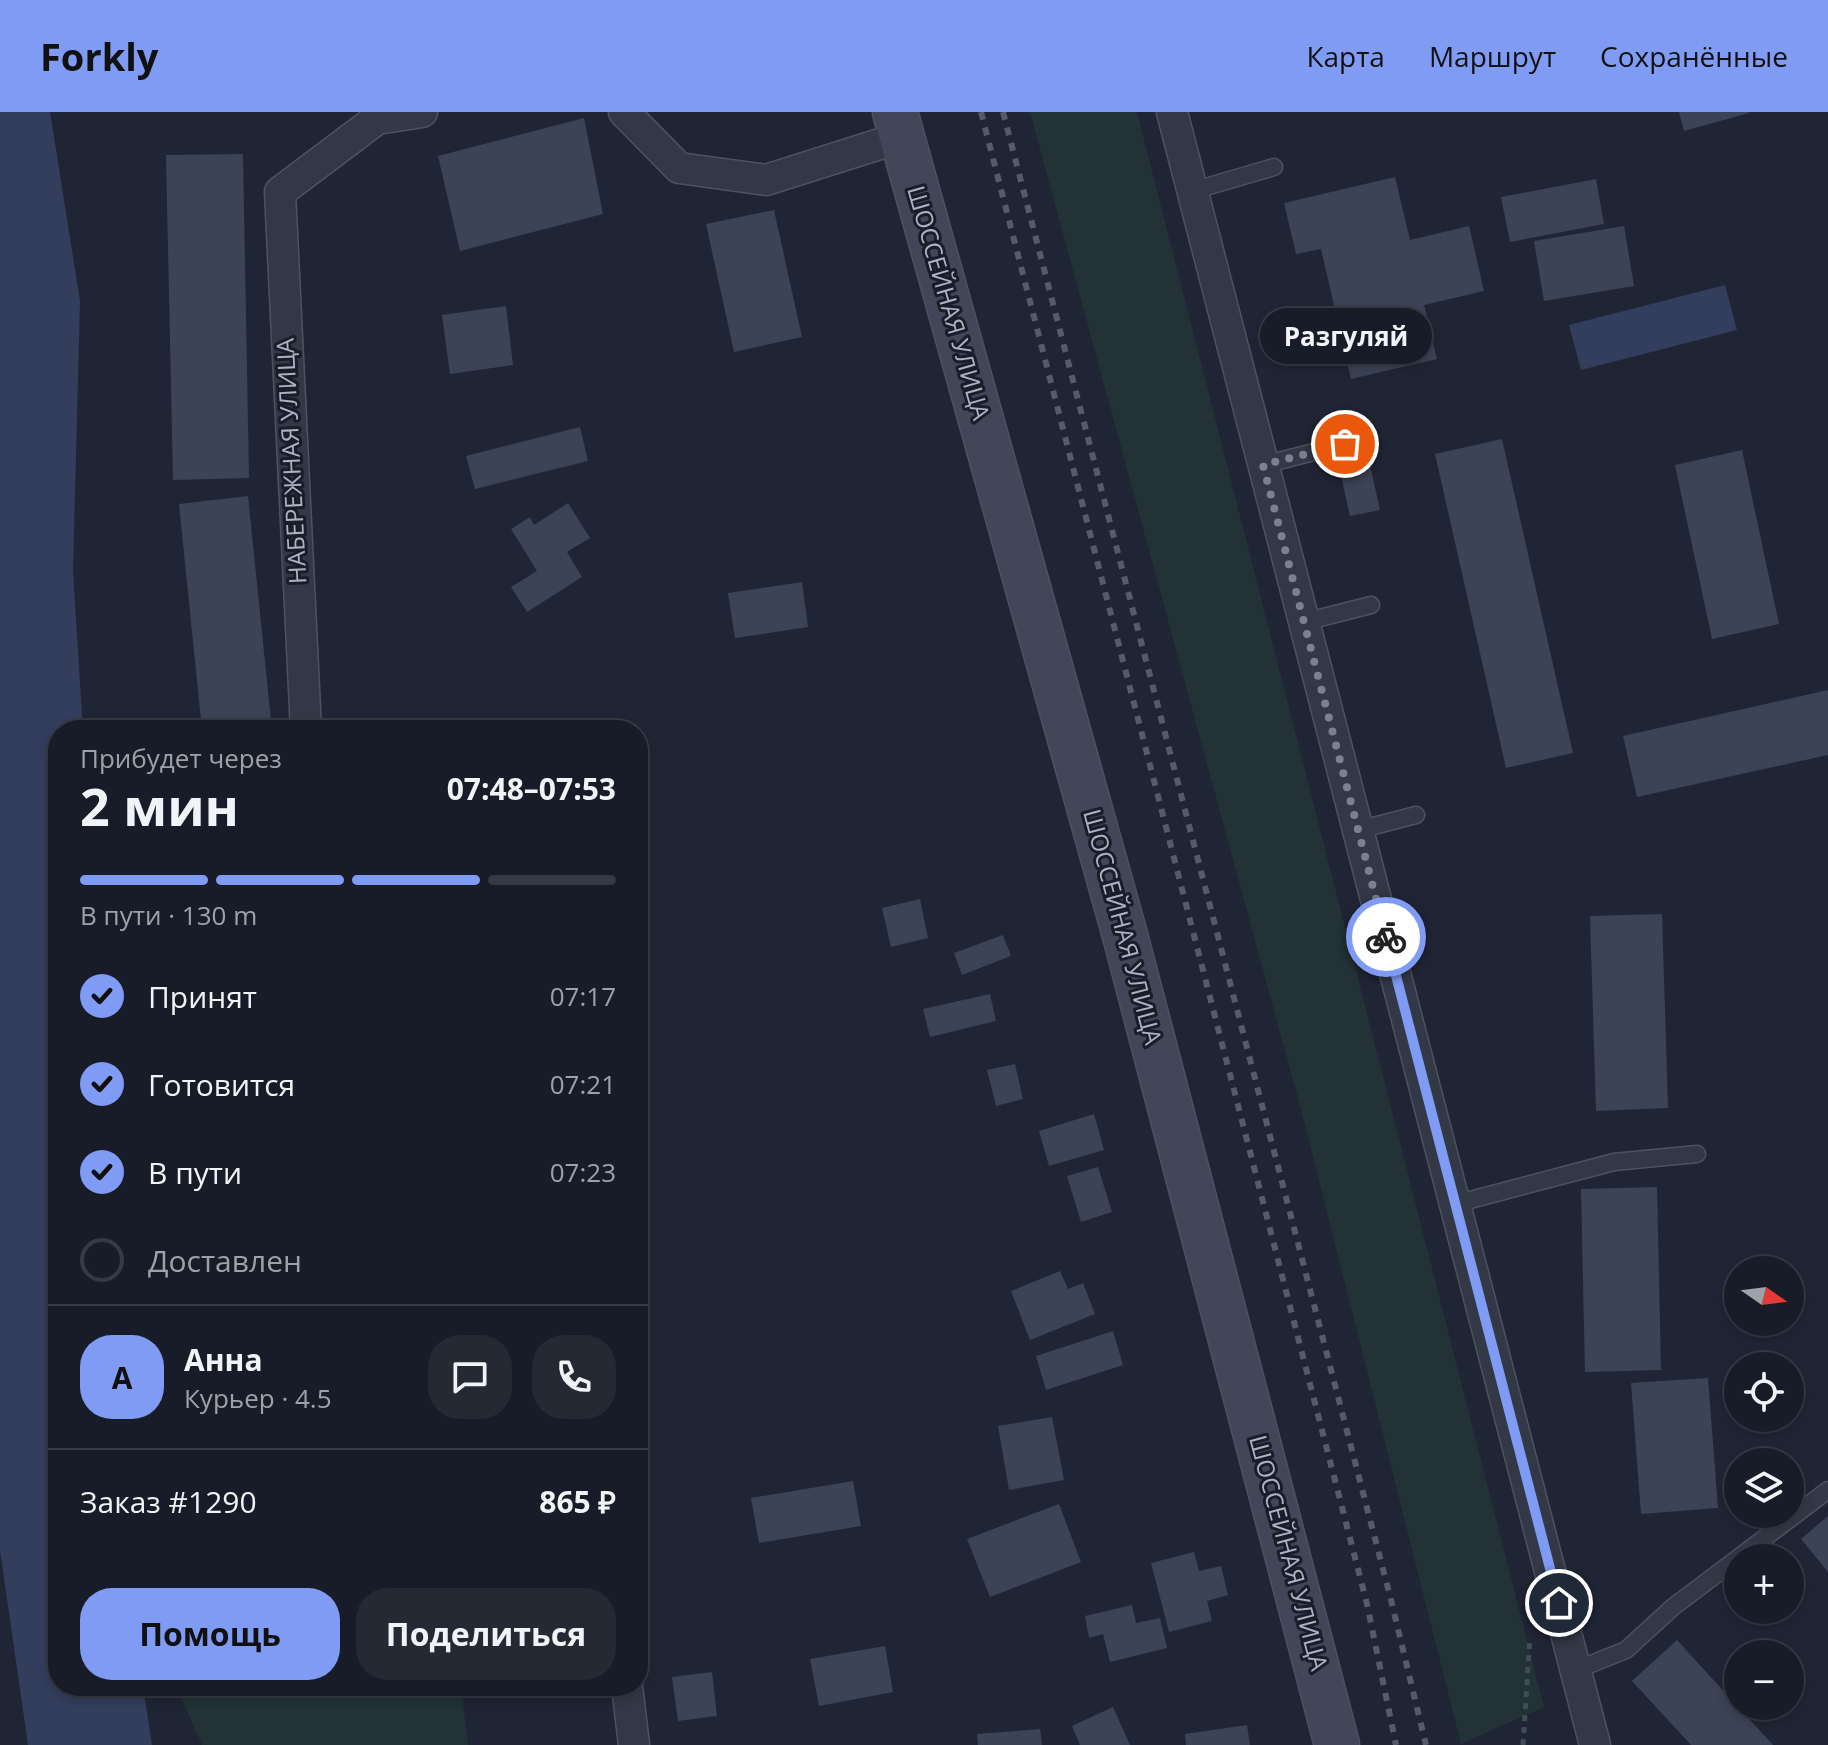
<!DOCTYPE html>
<html lang="ru">
<head>
<meta charset="utf-8">
<style>
	:root { --surface:#181c28; --page:#252934; --text:#f1f3f6; --muted:#9fa1a8; --line:#363a45; --accent:#809bf4 }
	body { margin:0; font-family:"Open Sans",sans-serif; background:var(--page); color:var(--text); height:100vh; display:flex; flex-direction:column; font-size:30px; white-space:nowrap }
	* { box-sizing:border-box; margin:0 }
	p { font-size:26px; color:var(--muted) }
	.icon { flex:none; width:44px; height:44px; fill:none; stroke:currentColor; stroke-width:2; stroke-linecap:round; stroke-linejoin:round }
	.map { position:relative; flex:1; overflow:hidden }
	.details { position:absolute; left:48px; top:608px; width:600px; height:976px; display:flex; flex-direction:column; background:var(--surface); border-radius:32px; box-shadow:0 4px 12px #0003,0 0 0 2px var(--line) }
	.details>* { flex:none }
	.needle { width:52px; rotate:104deg }
	.tools { position:absolute; left:1724px; top:1144px; display:grid; gap:16px }
	.tools a { display:grid; place-items:center; width:80px; height:80px; border-radius:50%; background:var(--surface); box-shadow:0 4px 12px #0003,0 0 0 2px var(--line); font-size:40px }
	.pin { position:absolute; display:grid; place-items:center; width:68px; height:68px; color:#fff; margin:-34px; border:4px solid #fff; border-radius:50%; box-shadow:0 2px 8px #0007 }
	.courier { position:absolute; display:grid; place-items:center; width:80px; height:80px; margin:-40px; border:6px solid #809bf4; border-radius:50%; background:#fff; color:#222; box-shadow:0 2px 10px #0007 }
	.bubble { position:absolute; height:56px; border-radius:28px; background:var(--surface); box-shadow:0 4px 12px #0003,0 0 0 2px var(--line); font-size:26px; font-weight:700; line-height:56px; text-align:center }
	.head em { font-style:normal; font-weight:700 }
	.head div { display:flex; flex-direction:column-reverse }
	.head { display:flex; align-items:center; justify-content:space-between; height:136px; padding:0 32px }
	h1 { font-size:52px; font-weight:700; line-height:60px }
	.bar { display:grid; grid-template-columns:repeat(4,1fr); gap:12px 8px; align-content:center; height:96px; padding:0 32px }
	.bar i { height:10px; border-radius:6px; background:var(--line) }
	.bar .on { background:var(--accent) }
	.bar p { grid-column:span 4 }
	.line { display:flex; align-items:center; gap:20px; padding:0 32px; border-top:2px solid var(--line) }
	.line div { flex:1 }
	.round { display:grid; place-items:center; flex:none; width:84px; height:84px; border-radius:32px; background:var(--page) }
	ol { padding:0 32px; list-style:none }
	li { display:flex; align-items:center; gap:24px; height:88px }
	li p { margin-inline-start:auto }
	li .icon { padding:8px; border-radius:50%; background:var(--accent); color:#111; stroke-width:4 }
	li:last-child { color:var(--muted) }
	li i { width:44px; height:44px; border:4px solid var(--line); border-radius:50% }
	.cta { display:flex; gap:16px; margin-top:auto; padding:16px 32px }
	.cta a { flex:1; height:92px; border-radius:32px; background:var(--accent); color:#111; font-size:32px; font-weight:700; line-height:92px; text-align:center }
	.cta a+a { background:var(--page); color:var(--text) }
	header { display:flex; align-items:center; gap:48px; box-sizing:border-box; height:112px; padding:0 40px; background:var(--accent); color:#111 }
	header strong { font-size:38px }
	nav { display:flex; gap:44px; margin-inline-start:auto; font-size:28px }
	.map>svg:first-child { display:block }
	.green { fill:#223237 }
	.water { fill:#333e5c }
	.building { fill:#3c4356 }
	.lines { fill:none; stroke-linecap:round; stroke-linejoin:round }
	.service-casing { stroke:#4d5261; stroke-width:19 }
	.minor-casing { stroke:#4d5261; stroke-width:33 }
	.secondary-casing { stroke:#4d5261; stroke-width:47 }
	.path { stroke:#3f4e54; stroke-width:5; stroke-dasharray:6 6; stroke-linecap:butt }
	.service { stroke:#333846; stroke-width:16 }
	.minor { stroke:#333846; stroke-width:30 }
	.secondary { stroke:#414658; stroke-width:44 }
	.rail { stroke:#555b6d; stroke-width:6; stroke-dasharray:8 8; stroke-linecap:butt }
	.done { stroke:#7c8191; stroke-width:8; stroke-dasharray:0 14.4 }
	.route { stroke:#809bf4; stroke-width:10 }
	.labels { text-anchor:middle; stroke-width:6; stroke-linejoin:round; paint-order:stroke }
	.street-label { font-size:24px; fill:#adb2c3; stroke:#191d2a }
</style>
</head>
<body>
<header>
<strong>Forkly</strong>
<nav><a>Карта</a><a>Маршрут</a><a>Сохранённые</a></nav>
</header>
<div class="map">
<svg width="1828" height="1633" viewBox="0 0 1828 1633">
	<rect width="100%" height="100%" fill="#202535"/>
	<path class="green" d="M1030,0H1137L1544,1595L1461,1632L1304,1009Z
		M176,1574H461L468,1633H202Z"/>
	<path class="water" d="M0,0H50L80,189L73,459L83,618H58V1574H143L152,1633H28L0,1438Z
		M1725,173L1737,218L1581,258L1569,213Z"/>
	<path class="building" d="M1679,0H1749V1L1684,19Z
		M584,6L603,102L460,139L438,44Z
		M243,42L249,366L173,368L166,43Z
		M1395,65L1410,128L1469,114L1484,179L1424,193L1437,247L1351,267L1321,137L1296,142L1284,91Z
		M1596,67L1604,112L1510,130L1501,85Z
		M774,98L802,225L734,240L706,112Z
		M1624,114L1634,174L1544,189L1534,129Z
		M506,194L513,253L450,262L442,203Z
		M580,315L588,349L475,377L466,344Z
		M1502,327L1573,641L1506,656L1435,342Z
		M1742,338L1779,512L1712,527L1675,353Z
		M1368,344L1380,398L1350,404L1338,350Z
		M248,384L272,618H202L179,392Z
		M568,391L590,426L567,440L582,465L527,500L511,475L537,459L511,417L530,405L534,413Z
		M802,470L808,515L735,526L728,481Z
		M1828,578V643L1637,685L1623,624Z
		M920,787L928,826L891,835L882,796Z
		M1662,802L1668,996L1596,999L1590,804Z
		M1003,823L1011,844L962,863L954,841Z
		M990,882L996,909L930,925L923,897Z
		M1015,952L1023,987L996,994L987,958Z
		M1094,1002L1104,1038L1049,1054L1039,1019Z
		M1098,1055L1112,1100L1081,1110L1067,1064Z
		M1657,1075L1661,1258L1585,1260L1581,1077Z
		M1060,1159L1068,1177L1083,1171L1095,1202L1030,1228L1011,1179Z
		M1113,1219L1123,1253L1046,1278L1036,1244Z
		M1708,1266L1718,1396L1641,1402L1631,1271Z
		M1052,1305L1064,1368L1009,1378L998,1314Z
		M853,1369L861,1414L759,1431L751,1386Z
		M1059,1392L1081,1450L990,1485L967,1427Z
		M1828,1404V1460L1801,1427Z
		M1194,1440L1199,1459L1221,1454L1228,1483L1207,1489L1212,1509L1169,1520L1151,1451Z
		M1132,1493L1136,1511L1160,1506L1167,1536L1110,1550L1103,1522L1089,1526L1085,1504Z
		M1677,1528L1773,1633H1691L1632,1569Z
		M885,1534L893,1580L819,1594L810,1547Z
		M712,1560L717,1604L678,1609L672,1565Z
		M1113,1595L1130,1633H1080L1072,1614Z
		M1247,1613L1250,1633H1186L1185,1622Z
		M1040,1617L1042,1633H978L977,1622Z"/>
	<g class="lines">
		<g class="service-casing">
			<path id="service" d="M1192,79L1274,55
				M1263,353L1345,332
				M1304,510L1371,493
				M1358,718L1416,703
				M1455,1092L1614,1050L1697,1042
				M1738,1446L1828,1378
				M1576,1558L1626,1538L1673,1495L1738,1446"/>
		</g>
		<g class="minor-casing">
			<path id="minor" d="M624,0L679,56L766,68L902,25
				M1172,0L1595,1633
				M306,618L280,80L377,7L422,0
				M627,1574L634,1633"/>
		</g>
		<g class="secondary-casing">
			<path id="secondary" d="M895,0L1126,827L1337,1633"/>
		</g>
		<path class="path" d="M1523,1633L1530,1525"/>
		<use href="#service" class="service"/>
		<use href="#minor" class="minor"/>
		<use href="#secondary" class="secondary"/>
		<path class="rail" d="M981,0L1367,1492L1396,1633
			M1003,0L1391,1488L1426,1633"/>
	</g>
	<g class="lines">
		<path class="done" d="M1345,332L1263,353L1386,825"/>
		<path class="route" d="M1386,825L1559,1491"/>
	</g>
	<g class="labels">
		<g class="street-label">
			<text transform="translate(948 191) rotate(74)" y="8">ШОССЕЙНАЯ УЛИЦА</text>
			<text transform="translate(292 349) rotate(-93)" y="8">НАБЕРЕЖНАЯ УЛИЦА</text>
			<text transform="translate(1122 815) rotate(75)" y="8">ШОССЕЙНАЯ УЛИЦА</text>
			<text transform="translate(1288 1441) rotate(75)" y="8">ШОССЕЙНАЯ УЛИЦА</text>
		</g>
	</g>
</svg>
<div class="tools">
<a><svg class="needle" viewBox="-14 -14 28 28"><path d="M0-13l5 13h-10z" fill="#e53935"/><path d="M0 13l5-13h-10z" fill="#9fa1a8"/></svg></a>
<a><svg class="icon" aria-label="locate" viewBox="0 0 24 24"><circle cx="12" cy="12" r="6"/><path d="M12 2v4M12 18v4M2 12h4M18 12h4"/></svg></a>
<a><svg class="icon" aria-label="layers" viewBox="0 0 24 24"><path d="M12 4l9 5-9 5-9-5zM3 14l9 5 9-5"/></svg></a>
<a>+</a>
<a>−</a>
</div>
<div class="pin" style="left:1345px;top:332px;background:#ea580c"><svg class="icon" aria-label="bag" viewBox="0 0 24 24"><path d="M5 8h14l-1 12H6zM9 8a3 3 0 0 1 6 0"/></svg></div>
<div class="pin" style="left:1559px;top:1491px;background:#1f2937"><svg class="icon" aria-label="home" viewBox="0 0 24 24"><path d="M3 11l9-7 9 7M6 9v11h12V9"/></svg></div>
<div class="courier" style="left:1386px;top:825px"><svg class="icon" aria-label="bike" viewBox="0 0 24 24"><circle cx="6" cy="16" r="4"/><circle cx="18" cy="16" r="4"/><path d="M6 16l4-8h5l3 8M10 8l3 8H6M13 5h3"/></svg></div>
<div class="bubble" style="left:1260px;top:196px;width:172px">Разгуляй</div>
<section class="details">
<div class="head"><div><h1>2 мин</h1><p>Прибудет через</p></div><em>07:48–07:53</em></div>
<div class="bar"><i class="on"></i><i class="on"></i><i class="on"></i><i></i><p>В пути · 130 m</p></div>
<ol>
<li><svg class="icon" aria-label="check" viewBox="0 0 24 24"><path d="M5 12l5 5 9-10"/></svg>Принят<p>07:17</p></li>
<li><svg class="icon" aria-label="check" viewBox="0 0 24 24"><path d="M5 12l5 5 9-10"/></svg>Готовится<p>07:21</p></li>
<li><svg class="icon" aria-label="check" viewBox="0 0 24 24"><path d="M5 12l5 5 9-10"/></svg>В пути<p>07:23</p></li>
<li><i></i>Доставлен</li>
</ol>
<div class="line" style="height:144px"><b class="round" style="background:var(--accent);color:#111">А</b><div><b>Анна</b><p>Курьер · 4.5</p></div><a class="round"><svg class="icon" aria-label="chat" viewBox="0 0 24 24"><path d="M4 5h16v11H9l-5 4z"/></svg></a><a class="round"><svg class="icon" aria-label="phone" viewBox="0 0 24 24"><path d="M5 4h4l2 5-3 2q2 4 5 5l2-3 5 2v4C11 20 4 13 5 4z"/></svg></a></div>
<div class="line" style="height:104px"><div>Заказ #1290</div><b>865 ₽</b></div>
<div class="cta"><a>Помощь</a><a>Поделиться</a></div>
</section>
</div>
</body>
</html>
